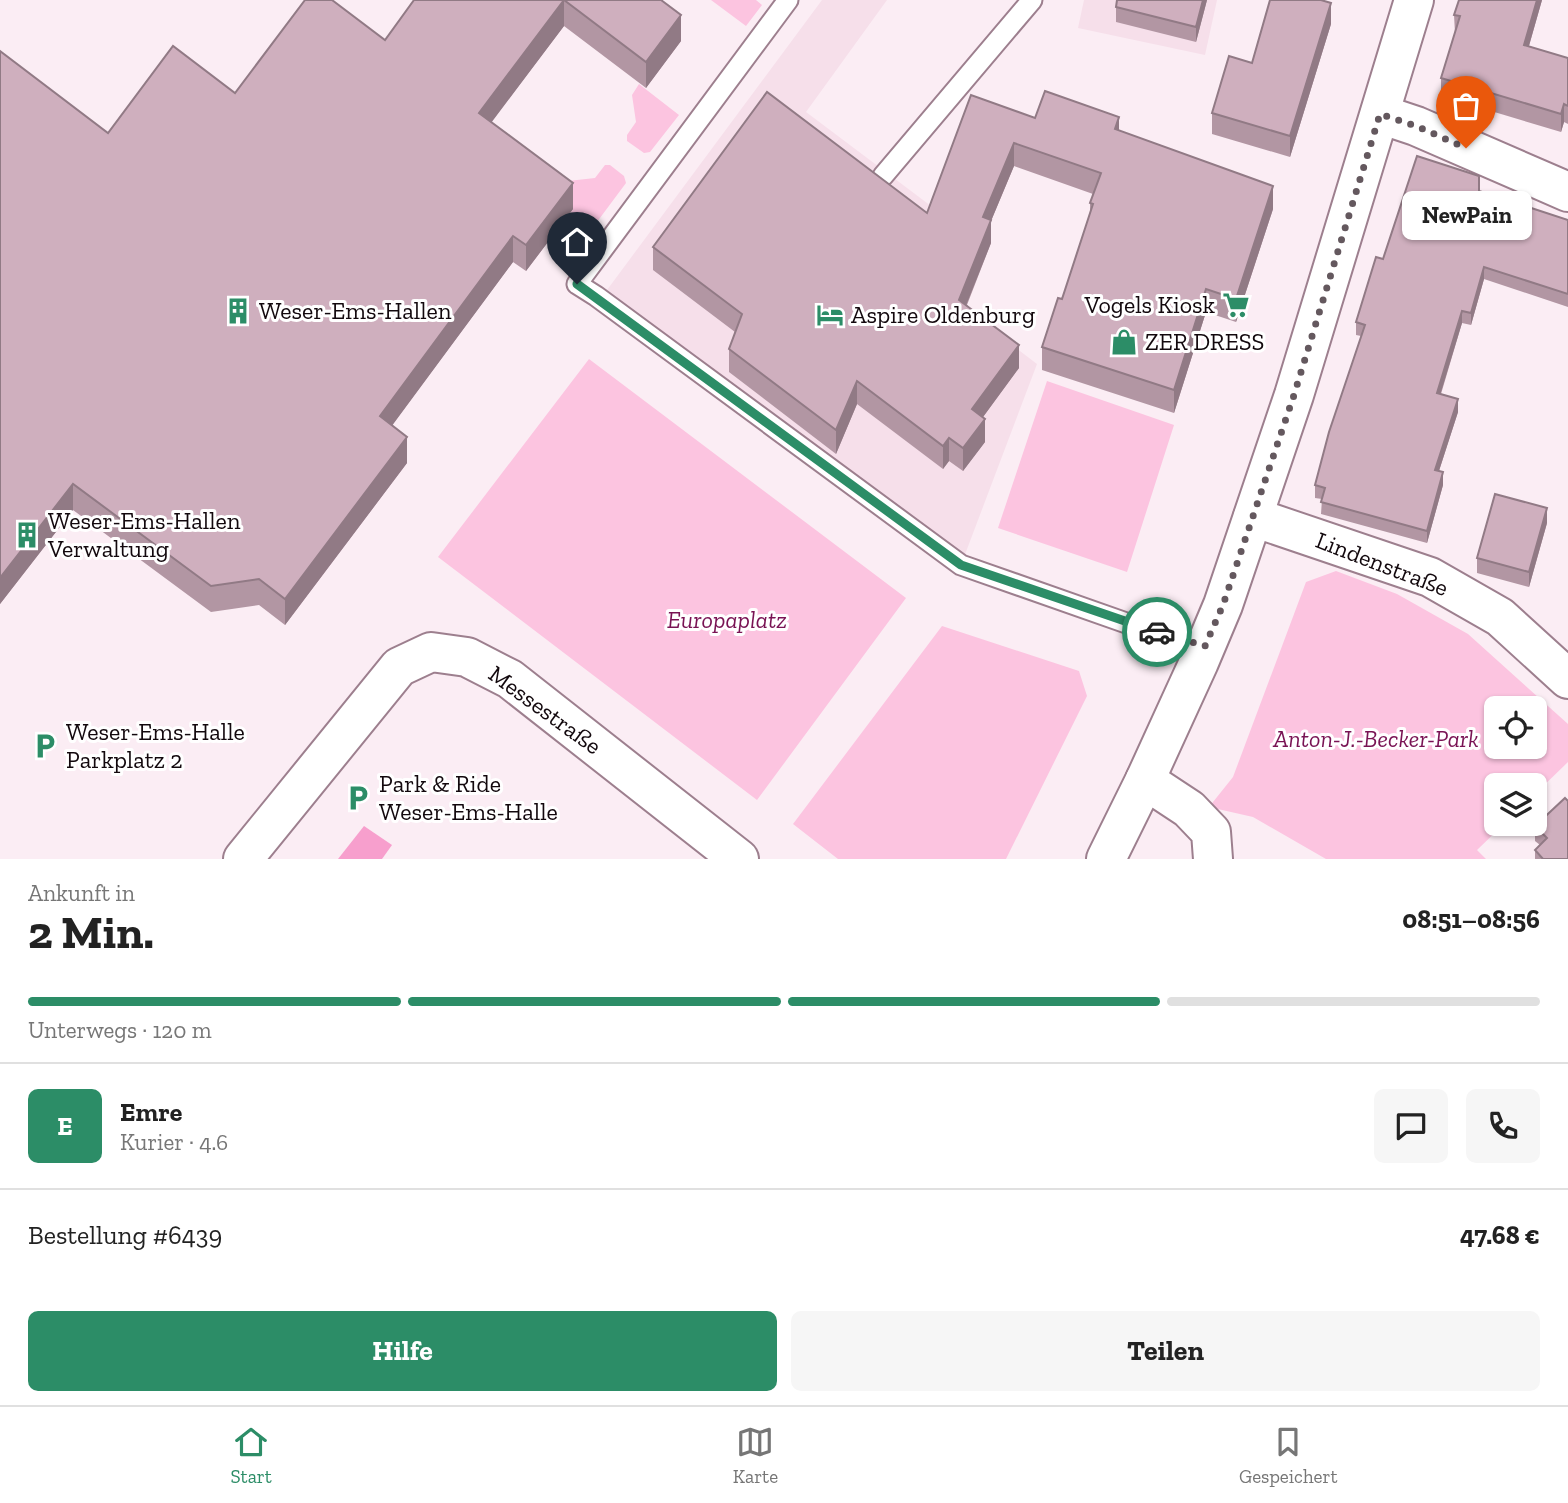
<!DOCTYPE html>
<html lang="de">
<head>
<meta charset="utf-8">
<style>
	:root { --surface:#fff; --page:#f6f6f6; --text:#222; --muted:#767676; --line:#e0e0e0; --accent:#2c8d67 }
	body { margin:0; font-family:"Zilla Slab",serif; background:var(--page); color:var(--text); height:100vh; display:flex; flex-direction:column; font-size:26px; white-space:nowrap }
	* { box-sizing:border-box; margin:0 }
	p { font-size:23px; color:var(--muted) }
	.icon { flex:none; width:38px; height:38px; fill:none; stroke:currentColor; stroke-width:2; stroke-linecap:round; stroke-linejoin:round }
	.map { position:relative; height:859px; overflow:hidden }
	.details { display:flex; flex-direction:column; background:var(--surface); flex:1 }
	.details>* { flex:none }
	.controls { position:absolute; left:1484px; top:696px; display:grid; gap:14px }
	.controls a { display:grid; place-items:center; width:63px; height:63px; border-radius:10px; background:var(--surface); box-shadow:0 2px 5px #0004; font-size:35px }
	.pin { position:absolute; display:grid; place-items:center; width:60px; height:60px; color:#fff; margin:-72px -30px; border-radius:50% 50% 50% 0; rotate:-45deg; box-shadow:0 0 7px #0007 }
	.pin .icon { rotate:45deg }
	.courier { position:absolute; display:grid; place-items:center; width:70px; height:70px; margin:-35px; border:5px solid #2c8d67; border-radius:50%; background:#fff; color:#222; box-shadow:0 2px 9px #0007 }
	.bubble { position:absolute; height:49px; border-radius:10px; background:var(--surface); box-shadow:0 2px 5px #0004; font-size:23px; font-weight:800; line-height:49px; text-align:center }
	.head em { font-style:normal; font-weight:800 }
	.head div { display:flex; flex-direction:column-reverse }
	.head { display:flex; align-items:center; justify-content:space-between; height:119px; padding:0 28px }
	h1 { font-size:46px; font-weight:800; line-height:52px }
	.bar { display:grid; grid-template-columns:repeat(4,1fr); gap:10px 7px; align-content:center; height:84px; padding:0 28px }
	.bar i { height:9px; border-radius:5px; background:var(--line) }
	.bar .on { background:var(--accent) }
	.bar p { grid-column:span 4 }
	.line { display:flex; align-items:center; gap:18px; padding:0 28px; border-top:2px solid var(--line) }
	.line div { flex:1 }
	.round { display:grid; place-items:center; flex:none; width:74px; height:74px; border-radius:10px; background:var(--page) }
	.primary-button { display:flex; gap:14px; margin-top:auto; padding:14px 28px }
	.primary-button a { flex:1; height:80px; border-radius:10px; background:var(--accent); color:#fff; font-size:28px; font-weight:800; line-height:80px; text-align:center }
	.primary-button a+a { background:var(--page); color:var(--text) }
	.tab-bar { display:flex; justify-content:space-around; align-items:center; height:98px; border-top:2px solid var(--line); background:var(--surface); font-size:19px; color:var(--muted) }
	.tab-bar a { display:grid; justify-items:center; gap:4px }
	.tab-bar .on { color:var(--accent) }
	.map>svg:first-child { display:block }
	.built { fill:#f6dfea }
	.green { fill:#fcc4e0; fill-rule:evenodd }
	.forest { fill:#f79fcd }
	.lines { fill:none; stroke-linecap:round; stroke-linejoin:round }
	.lane-casing { stroke:#9d7f8e; stroke-width:23 }
	.street-casing { stroke:#9d7f8e; stroke-width:42 }
	.secondary-casing { stroke:#9d7f8e; stroke-width:42 }
	.lane { stroke:#fff; stroke-width:19 }
	.street { stroke:#fff; stroke-width:38 }
	.secondary { stroke:#fff; stroke-width:38 }
	.wall { fill:#b296a3 }
	.shaded-wall { fill:#917a85 }
	.building { fill:#cfafbe; stroke:#917a85; stroke-width:2 }
	.done { stroke:#64585e; stroke-width:7; stroke-dasharray:0 12.6 }
	.route { stroke:#2c8d67; stroke-width:9 }
	.labels { text-anchor:middle; stroke-width:6; stroke-linejoin:round; paint-order:stroke }
	.poi-label { font-size:24px; fill:#12080d; stroke:#fff; text-anchor:start }
	.street-label { font-size:24px; fill:#12080d; stroke:#fff }
	.park-label { font-size:24px; font-style:italic; fill:#791354; stroke:#fff }
</style>
</head>
<body>
<div class="map">
<svg width="1568" height="859" viewBox="0 0 1568 859">
	<rect width="100%" height="100%" fill="#fbedf4"/>
	<path class="built" d="M822,0H887L806,112L931,206L925,279L1037,364L961,565L607,290Z
		M1084,0H1217L1205,55L1078,28Z"/>
	<path class="green" d="M711,0H756L762,5L746,26Z
		M639,84L679,115L650,152L644,153L627,141V135L636,122L632,95Z
		M605,165H610L624,176L626,183L591,230L569,215L573,209L568,181L595,178Z
		M589,359L906,598L757,800L438,557Z
		M1047,381L1174,425L1127,572L998,528Z
		M1336,571L1397,594L1468,634L1568,724V762L1535,794V786H1496V824H1504L1477,850L1486,859H1326L1253,817L1209,807L1233,777L1306,582ZM1496,709H1535V747H1496Z
		M942,626L1079,671L1087,696L1006,859H838L793,824Z"/>
	<path class="forest" d="M364,826L392,845L382,859H338Z"/>
	<g class="lines">
		<g class="lane-casing">
			<path id="lane" d="M788,0L577,284L596,296L961,565L1132,625L1205,646
				M883,176L1032,0"/>
		</g>
		<g class="street-casing">
			<path id="street" d="M1380,114L1416,126L1568,192
				M1253,517L1430,577L1500,617L1568,679
				M1145,780L1189,809L1211,832L1213,859
				M243,859L399,667L431,652L467,657L510,679L739,859"/>
		</g>
		<g class="secondary-casing">
			<path id="secondary" d="M1106,859L1145,780L1199,662L1223,605L1294,395L1414,0"/>
		</g>
		<use href="#lane" class="lane"/>
		<use href="#street" class="street"/>
		<use href="#secondary" class="secondary"/>
	</g>
	<path class="wall" d="M414,0H661L681,41L646,88L564,26L491,122L573,209L526,271L513,262L392,425L407,463L285,625L259,605L211,612L73,510L0,604V51L108,133L235,93L385,40Z
		M1117,0H1207L1196,42L1116,22V7Z
		M1542,0L1529,46L1568,58V124L1564,122L1561,132L1441,96V78L1455,33L1454,15Z
		M1331,24L1290,157L1212,134V113L1252,63Z
		M1035,118L1119,131L1273,209L1236,322L1206,312L1174,413L1042,370V347L1062,299L1090,214V203L1093,194L1014,166L991,221V243L967,305L1019,368L983,417L985,442L963,471L949,461L943,469L857,404L836,454L729,372V349L735,332L653,270V247L927,213Z
		M1568,220V307L1484,279L1471,325L1462,323L1441,394L1458,412L1439,471L1443,485L1427,543L1321,514L1322,499L1315,498V485L1361,336L1356,335V322L1383,259Z
		M1547,523L1529,587L1477,573V558Z
		M1535,826L1568,859H1535V850L1540,845L1535,841Z"/>
	<path class="shaded-wall" d="M564,0V26L479,139V113Z
		M1203,0H1207L1196,42V27Z
		M1537,0H1542L1524,63V45Z
		M1331,3V24L1290,157V136Z
		M681,15V41L646,88V62Z
		M1564,104V122L1561,132V114Z
		M1119,117V140L1115,129Z
		M1014,143V166L991,221V243L959,323V300L983,217Z
		M573,183V209L526,271V245Z
		M1273,186V209L1236,322V299Z
		M513,236V262L380,442V416Z
		M1484,267V279L1471,325V313Z
		M1206,289V312L1174,413V390Z
		M1462,311V323L1437,405V393Z
		M1019,345V368L972,432V409Z
		M857,381V404L836,454V430Z
		M1458,399V412L1435,483V470Z
		M985,419V442L963,471V448Z
		M407,437V463L285,625V599Z
		M949,438V461L943,469V446Z
		M1443,472V485L1427,543V531Z
		M73,484V510L0,604V578Z
		M1547,508V523L1529,587V572Z"/>
	<path class="building" d="M305,0H332L385,40L414,0H661L681,15L646,62L564,0L479,113L573,183L526,245L513,236L380,416L407,437L285,599L259,579L211,586L73,484L0,578V51L108,133L173,46L235,93Z
		M1117,0H1203L1196,27L1116,7Z
		M1270,0H1321L1331,3L1290,136L1212,113L1229,56L1252,63Z
		M1459,0H1537L1524,45L1568,58V106L1564,104L1561,114L1441,78L1460,16L1454,15Z
		M1045,91L1119,117L1115,129L1273,186L1236,299L1206,289L1174,390L1042,347L1058,298L1062,299L1093,204L1090,203L1101,173L1014,143L983,217L991,220L959,300L1019,345L972,409L985,419L963,448L949,438L943,446L857,381L836,430L729,349L742,314L653,247L767,92L927,213L971,95L1035,118Z
		M1417,156L1479,176V191L1568,220V294L1484,267L1471,313L1462,311L1437,393L1458,399L1435,470L1443,472L1427,531L1321,502L1325,488L1315,485L1329,432L1365,325L1356,322L1376,257L1383,259Z
		M1495,494L1547,508L1529,572L1477,558Z
		M1565,798L1568,801V859H1543L1535,850L1547,838L1535,826Z"/>
	<g class="lines">
		<path class="done" d="M1157,632L1205,646L1223,605L1294,395L1380,114L1416,126L1466,148"/>
		<path class="route" d="M577,284L961,565L1157,632"/>
	</g>
	<defs>
		<g id="supermarket-bare" transform="scale(2.1)"><path d="M-6-5.5h2.5l.6 2H6L4.5 2H-2.5L-4.4-4H-6ZM-1.5 3.2a1.3 1.3 0 1 0 .1 0ZM3 3.2a1.3 1.3 0 1 0 .1 0Z" fill="#2c8d67" stroke="#fff" stroke-width="2.5" paint-order="stroke"/></g>
		<g id="building-bare" transform="scale(2.1)"><path d="M-4-6H4V6H1V3H-1V6H-4ZM-2.5-4.3h1.7v1.8h-1.7ZM.8-4.3h1.7v1.8H.8ZM-2.5-1h1.7V.8h-1.7ZM.8-1h1.7V.8H.8Z" fill="#2c8d67" stroke="#fff" stroke-width="2.5" paint-order="stroke"/></g>
		<g id="hotel-bare" transform="scale(2.1)"><path d="M-6-4.5h1.5V1H6V5H4.5V3h-9V5H-6ZM-4 0a1.8 1.8 0 1 1 3.6 0ZM.5 0V-2.5h3Q6-2.5 6 0Z" fill="#2c8d67" stroke="#fff" stroke-width="2.5" paint-order="stroke"/></g>
		<g id="shop-bare" transform="scale(2.1)"><path d="M-5-2.5h2.3a2.7 3.5 0 0 1 5.4 0H5L5.5 6h-11ZM-1.5-2.5h3a1.5 2.3 0 0 0-3 0Z" fill="#2c8d67" stroke="#fff" stroke-width="2.5" paint-order="stroke"/></g>
		<g id="parking-bare" transform="scale(2.1)"><path d="M-3.5-5.5H1a3.5 3.5 0 0 1 0 7H-1V5.5H-3.5ZM-1-3.4V-.6H.8a1.4 1.4 0 0 0 0-2.8Z" fill="#2c8d67" stroke="#fff" stroke-width="2.5" paint-order="stroke"/></g>
	</defs>
	<g fill-rule="evenodd">
		<use href="#supermarket-bare" x="1236" y="305"/>
		<use href="#building-bare" x="238" y="311"/>
		<use href="#hotel-bare" x="830" y="315"/>
		<use href="#shop-bare" x="1124" y="342"/>
		<use href="#building-bare" x="27" y="535"/>
		<use href="#parking-bare" x="45" y="746"/>
		<use href="#parking-bare" x="358" y="798"/>
	</g>
	<g class="labels">
		<g class="poi-label">
			<text x="1215" y="313" text-anchor="end">Vogels Kiosk</text>
			<text x="259" y="319">Weser-Ems-Hallen</text>
			<text x="851" y="323">Aspire Oldenburg</text>
			<text x="1145" y="350">ZER DRESS</text>
			<text x="48" y="529">Weser-Ems-Hallen<tspan x="48" dy="28">Verwaltung</tspan></text>
			<text x="66" y="740">Weser-Ems-Halle<tspan x="66" dy="28">Parkplatz 2</tspan></text>
			<text x="379" y="792">Park &amp; Ride<tspan x="379" dy="28">Weser-Ems-Halle</tspan></text>
		</g>
		<g class="street-label">
			<text transform="translate(1382 564) rotate(21)" y="8">Lindenstraße</text>
			<text transform="translate(545 710) rotate(36)" y="8">Messestraße</text>
		</g>
		<g class="park-label">
			<text x="727" y="628">Europaplatz</text>
			<text x="1376" y="747">Anton-J.-Becker-Park</text>
		</g>
	</g>
</svg>
<div class="controls">
<a><svg class="icon" aria-label="locate" viewBox="0 0 24 24"><circle cx="12" cy="12" r="6"/><path d="M12 2v4M12 18v4M2 12h4M18 12h4"/></svg></a>
<a><svg class="icon" aria-label="layers" viewBox="0 0 24 24"><path d="M12 4l9 5-9 5-9-5zM3 14l9 5 9-5"/></svg></a>
</div>
<div class="pin" style="left:1466px;top:148px;background:#ea580c"><svg class="icon" aria-label="bag" viewBox="0 0 24 24"><path d="M5 8h14l-1 12H6zM9 8a3 3 0 0 1 6 0"/></svg></div>
<div class="pin" style="left:577px;top:284px;background:#1f2937"><svg class="icon" aria-label="home" viewBox="0 0 24 24"><path d="M3 11l9-7 9 7M6 9v11h12V9"/></svg></div>
<div class="courier" style="left:1157px;top:632px"><svg class="icon" aria-label="car" viewBox="0 0 24 24"><path d="M5 17H2v-5l4-1 3-4h7l3 4 3 1v5h-3M9 17h6M6 11h13"/><circle cx="7" cy="17" r="2"/><circle cx="17" cy="17" r="2"/></svg></div>
<div class="bubble" style="left:1402px;top:191px;width:130px">NewPain</div>
</div>
<section class="details">
<div class="head"><div><h1>2 Min.</h1><p>Ankunft in</p></div><em>08:51–08:56</em></div>
<div class="bar"><i class="on"></i><i class="on"></i><i class="on"></i><i></i><p>Unterwegs · 120 m</p></div>
<div class="line" style="height:126px"><b class="round" style="background:var(--accent);color:#fff">E</b><div><b>Emre</b><p>Kurier · 4.6</p></div><a class="round"><svg class="icon" aria-label="chat" viewBox="0 0 24 24"><path d="M4 5h16v11H9l-5 4z"/></svg></a><a class="round"><svg class="icon" aria-label="phone" viewBox="0 0 24 24"><path d="M5 4h4l2 5-3 2q2 4 5 5l2-3 5 2v4C11 20 4 13 5 4z"/></svg></a></div>
<div class="line" style="height:91px"><div>Bestellung #6439</div><b>47.68 €</b></div>
<div class="primary-button"><a>Hilfe</a><a>Teilen</a></div>
</section>
<nav class="tab-bar">
<a class="on"><svg class="icon" aria-label="home" viewBox="0 0 24 24"><path d="M3 11l9-7 9 7M6 9v11h12V9"/></svg>Start</a>
<a><svg class="icon" aria-label="map" viewBox="0 0 24 24"><path d="M3 6l6-2 6 2 6-2v14l-6 2-6-2-6 2zM9 4v14M15 6v14"/></svg>Karte</a>
<a><svg class="icon" aria-label="saved" viewBox="0 0 24 24"><path d="M7 4h10v16l-5-4-5 4z"/></svg>Gespeichert</a>
</nav>
</body>
</html>
